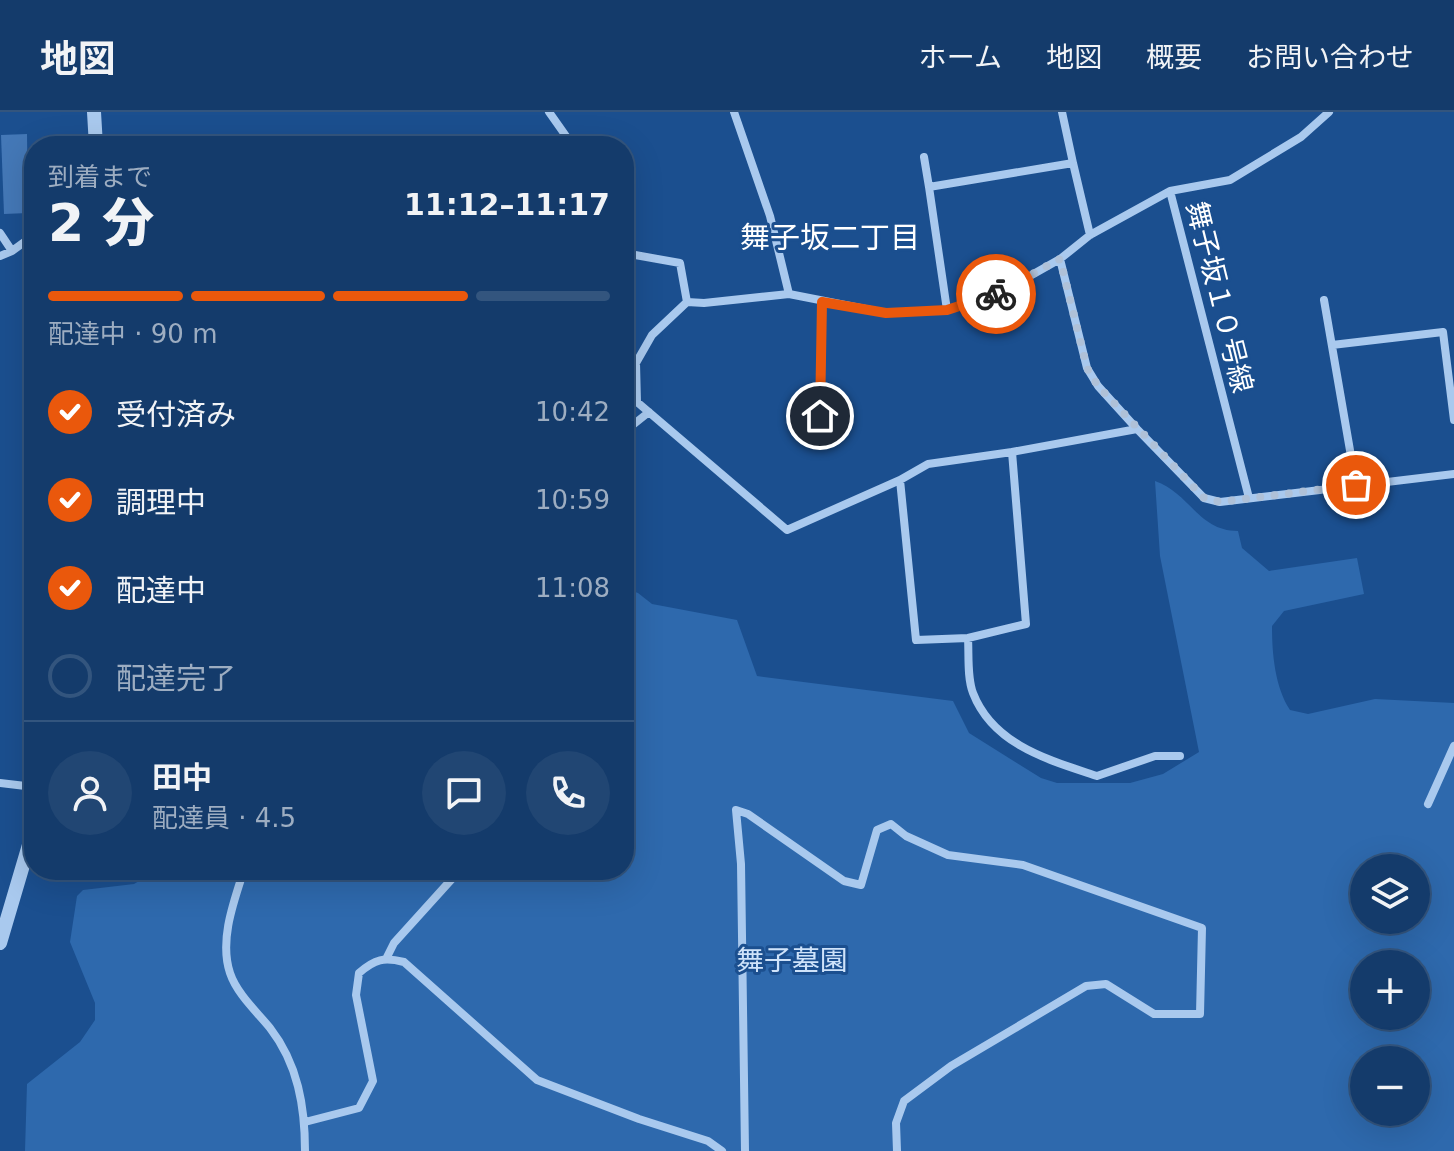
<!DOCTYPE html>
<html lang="ja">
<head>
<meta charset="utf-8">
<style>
	:root { --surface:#143b6b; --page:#214673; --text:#f1f3f6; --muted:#9dadc1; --line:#33557e; --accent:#ea580c }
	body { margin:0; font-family:"DejaVu Sans","Noto Sans JP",sans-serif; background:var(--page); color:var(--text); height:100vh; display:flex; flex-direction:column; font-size:30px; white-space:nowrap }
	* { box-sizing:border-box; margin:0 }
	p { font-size:26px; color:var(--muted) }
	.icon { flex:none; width:44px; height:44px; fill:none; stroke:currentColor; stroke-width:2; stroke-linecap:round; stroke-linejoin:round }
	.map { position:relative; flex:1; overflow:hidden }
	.drawer { position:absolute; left:24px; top:24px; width:610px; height:744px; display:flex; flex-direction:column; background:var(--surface); border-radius:32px; box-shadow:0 8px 32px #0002,0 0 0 2px var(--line) }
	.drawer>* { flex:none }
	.buttons { position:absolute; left:1350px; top:742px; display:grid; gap:16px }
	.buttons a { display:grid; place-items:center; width:80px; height:80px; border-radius:50%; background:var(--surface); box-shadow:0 8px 32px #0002,0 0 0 2px var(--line); font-size:40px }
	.pin { position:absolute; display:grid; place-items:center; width:68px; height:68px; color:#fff; margin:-34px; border:4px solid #fff; border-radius:50%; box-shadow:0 2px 8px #0007 }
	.courier { position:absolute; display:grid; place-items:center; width:80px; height:80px; margin:-40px; border:6px solid #ea580c; border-radius:50%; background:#fff; color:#222; box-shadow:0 2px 10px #0007 }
	.head em { font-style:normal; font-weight:800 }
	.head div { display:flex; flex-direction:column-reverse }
	.head { display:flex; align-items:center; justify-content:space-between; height:136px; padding:0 24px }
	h1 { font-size:52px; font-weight:800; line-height:60px }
	.bar { display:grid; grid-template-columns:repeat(4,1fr); gap:12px 8px; align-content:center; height:96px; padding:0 24px }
	.bar i { height:10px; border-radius:6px; background:var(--line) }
	.bar .current { background:var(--accent) }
	.bar p { grid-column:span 4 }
	.line { display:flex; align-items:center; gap:20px; padding:0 24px; border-top:2px solid var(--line) }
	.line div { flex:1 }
	.round { display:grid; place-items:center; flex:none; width:84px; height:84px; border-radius:42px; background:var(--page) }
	ol { padding:0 24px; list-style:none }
	li { display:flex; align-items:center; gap:24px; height:88px }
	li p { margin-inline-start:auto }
	li .icon { padding:8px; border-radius:50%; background:var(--accent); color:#fff; stroke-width:4 }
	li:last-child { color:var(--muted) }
	li i { width:44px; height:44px; border:4px solid var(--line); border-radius:50% }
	header { display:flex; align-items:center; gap:48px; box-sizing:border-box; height:112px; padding:0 40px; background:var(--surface); border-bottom:2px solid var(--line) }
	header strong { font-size:38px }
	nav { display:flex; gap:44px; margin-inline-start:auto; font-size:28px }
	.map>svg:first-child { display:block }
	.green { fill:#2e69ad; fill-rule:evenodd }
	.building { fill:#4478b7 }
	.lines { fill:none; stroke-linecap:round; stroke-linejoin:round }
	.minor { stroke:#a9c9ee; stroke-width:8 }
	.tertiary { stroke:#a9c9ee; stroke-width:14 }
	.done { stroke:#afc1d8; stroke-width:8; stroke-dasharray:0 14.4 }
	.route { stroke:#ea580c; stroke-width:10 }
	.labels { text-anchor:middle; stroke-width:6; stroke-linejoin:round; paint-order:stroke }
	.street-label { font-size:28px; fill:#fff; stroke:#1b4f8f }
	.park-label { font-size:28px; fill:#cfe3fa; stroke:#1b4f8f }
	.neighbourhood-label { font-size:30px; fill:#fff; stroke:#1b4f8f }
</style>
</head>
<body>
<header>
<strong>地図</strong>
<nav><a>ホーム</a><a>地図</a><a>概要</a><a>お問い合わせ</a></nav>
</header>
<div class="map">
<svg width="1454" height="1039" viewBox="0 0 1454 1039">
	<rect width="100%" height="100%" fill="#1b4f8f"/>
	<path class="green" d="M1155,369C1190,381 1198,419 1238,419L1242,436L1269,459L1357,446L1364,482L1284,499L1272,514C1272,542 1275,575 1290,598L1308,602L1375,587L1454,591V1039H25L27,972L80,930L95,908V891L70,830L77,784L83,778L134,772L158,758H624V476L638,481L652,492L737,508L757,564L953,589L969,621L1041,666L1057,671H1130L1163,662L1199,640L1160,444ZM1364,756H1416V808H1364ZM1364,852H1416V904H1364ZM1364,948H1416V1000H1364Z"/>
	<path class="building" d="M27,22L28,101L4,102L1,23Z"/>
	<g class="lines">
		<path class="minor" d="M549,0L573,34
			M734,0L770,104L789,182
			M1062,0L1073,51
			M1329,0L1301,25L1230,68L1170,79L1090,123L1060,147L1005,178L947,198L886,201L789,182L704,191L687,190L652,223L636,251L637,290L787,418L900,368L916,528L968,526L1026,512L1012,340L1137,317L1204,386L1220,390L1454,362
			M924,45L929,75
			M1170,79L1249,386
			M0,121L12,139
			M624,141L680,151L687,190
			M0,144L12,139L34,123
			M1060,147L1087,256L1098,274L1137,317
			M1324,188L1356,373
			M947,198L929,75L1073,51L1090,123
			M1332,233L1443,220L1454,308
			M624,320L649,300
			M820,332L822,190
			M900,368L928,352L1012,340
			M624,386L629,396
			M968,526C969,543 967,566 973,581C993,633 1049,648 1097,664L1155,644H1180
			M0,671L34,675
			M1428,692L1454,634
			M244,758C234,789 219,828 230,861C237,882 257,900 270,916C298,952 305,995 305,1039
			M387,845L394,831L460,758
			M305,1010L359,996L373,969L356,883L359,861C375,847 384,845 404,850L537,968L639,1007L708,1029L722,1039
			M745,1039L741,752L736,698L748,702L844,769L861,773L877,718L891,712L906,724L948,743L1023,753L1202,816L1200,902H1154L1106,872L1086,874L951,954L904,989L896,1011L897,1039"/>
		<path class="tertiary" d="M94,0L96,34
			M0,831L34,716"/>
	</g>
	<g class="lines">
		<path class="done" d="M996,182L1060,147L1087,256L1098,274L1204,386L1220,390L1356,373"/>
		<path class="route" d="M820,304L822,190L886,201L947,198L996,182"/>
	</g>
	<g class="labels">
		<g class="street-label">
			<text transform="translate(1220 185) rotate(76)" y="10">舞子坂１０号線</text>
		</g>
		<g class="park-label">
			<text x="792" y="858">舞子墓園</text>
		</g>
		<g class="neighbourhood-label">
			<text x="830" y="136">舞子坂二丁目</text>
		</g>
	</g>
</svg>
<div class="buttons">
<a><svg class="icon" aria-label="layers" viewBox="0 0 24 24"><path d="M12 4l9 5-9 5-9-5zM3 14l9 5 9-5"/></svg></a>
<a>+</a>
<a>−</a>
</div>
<div class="pin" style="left:1356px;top:373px;background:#ea580c"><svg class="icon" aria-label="bag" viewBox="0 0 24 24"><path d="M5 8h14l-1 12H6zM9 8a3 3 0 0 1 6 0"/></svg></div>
<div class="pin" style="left:820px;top:304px;background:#1f2937"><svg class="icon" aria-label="home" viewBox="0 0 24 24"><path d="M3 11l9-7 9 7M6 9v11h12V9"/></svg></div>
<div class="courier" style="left:996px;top:182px"><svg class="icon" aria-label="bike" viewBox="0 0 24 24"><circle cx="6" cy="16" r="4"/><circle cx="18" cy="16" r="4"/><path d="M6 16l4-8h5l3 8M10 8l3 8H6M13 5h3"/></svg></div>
<section class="drawer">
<div class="head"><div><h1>2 分</h1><p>到着まで</p></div><em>11:12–11:17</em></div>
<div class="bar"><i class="current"></i><i class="current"></i><i class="current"></i><i></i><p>配達中 · 90 m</p></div>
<ol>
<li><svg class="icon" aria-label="check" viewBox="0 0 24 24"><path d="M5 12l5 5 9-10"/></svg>受付済み<p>10:42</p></li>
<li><svg class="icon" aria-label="check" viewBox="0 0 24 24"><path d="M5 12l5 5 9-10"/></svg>調理中<p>10:59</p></li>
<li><svg class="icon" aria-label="check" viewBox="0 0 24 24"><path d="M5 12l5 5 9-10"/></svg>配達中<p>11:08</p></li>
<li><i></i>配達完了</li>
</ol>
<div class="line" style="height:144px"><a class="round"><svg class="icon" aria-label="person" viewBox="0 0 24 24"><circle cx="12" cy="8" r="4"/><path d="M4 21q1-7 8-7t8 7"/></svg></a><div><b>田中</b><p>配達員 · 4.5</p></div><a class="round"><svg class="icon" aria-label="chat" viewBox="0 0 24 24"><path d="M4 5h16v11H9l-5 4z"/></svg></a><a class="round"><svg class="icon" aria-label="phone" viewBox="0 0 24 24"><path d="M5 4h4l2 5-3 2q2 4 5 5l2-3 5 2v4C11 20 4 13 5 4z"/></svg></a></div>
</section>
</div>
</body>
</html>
